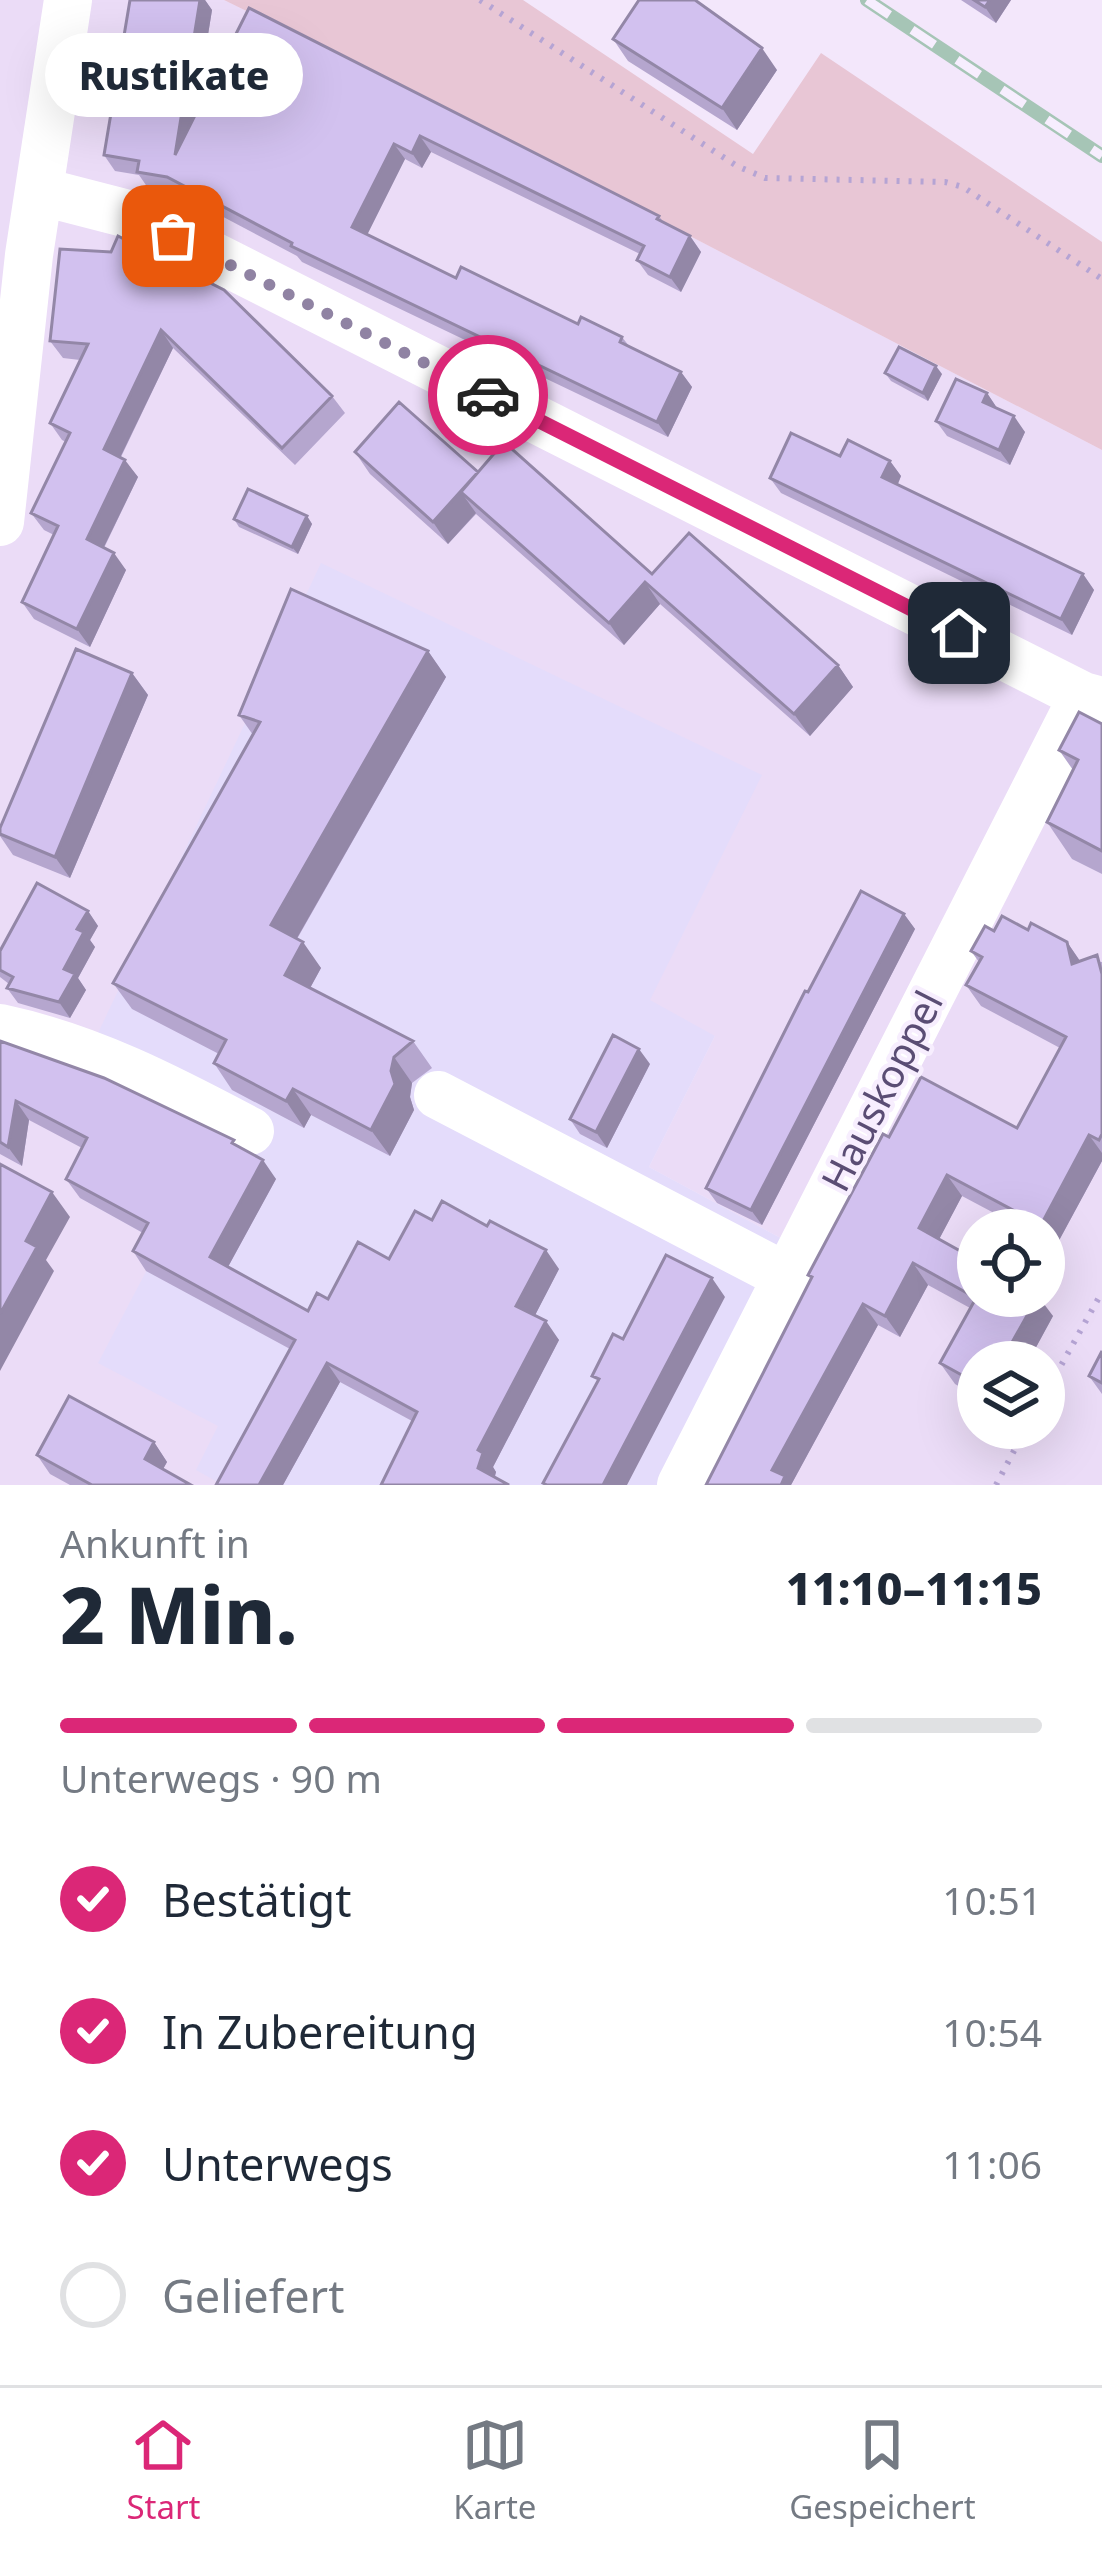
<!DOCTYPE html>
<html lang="de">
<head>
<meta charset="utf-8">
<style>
	:root { --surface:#fff; --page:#f6f6f7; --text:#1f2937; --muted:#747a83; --line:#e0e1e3; --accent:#db2777 }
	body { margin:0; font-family:"Noto Sans",sans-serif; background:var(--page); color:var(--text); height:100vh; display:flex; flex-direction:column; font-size:45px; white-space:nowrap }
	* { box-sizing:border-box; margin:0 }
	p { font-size:39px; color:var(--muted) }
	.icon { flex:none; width:66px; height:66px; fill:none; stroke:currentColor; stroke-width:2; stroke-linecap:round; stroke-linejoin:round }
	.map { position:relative; height:1485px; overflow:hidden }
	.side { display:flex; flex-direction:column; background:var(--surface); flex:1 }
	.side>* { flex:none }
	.controls { position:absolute; left:957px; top:1209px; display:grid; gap:24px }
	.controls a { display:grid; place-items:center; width:108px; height:108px; border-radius:50%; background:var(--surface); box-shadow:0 12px 48px #0002; font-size:60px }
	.pin { position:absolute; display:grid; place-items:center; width:102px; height:102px; color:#fff; margin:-51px; border-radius:24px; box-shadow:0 6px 18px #0006 }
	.courier { position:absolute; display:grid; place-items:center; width:120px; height:120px; margin:-60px; border:9px solid #db2777; border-radius:50%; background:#fff; color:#222; box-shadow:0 3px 15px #0007 }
	.bubble { position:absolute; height:84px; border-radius:42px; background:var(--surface); box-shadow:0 12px 48px #0002; font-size:39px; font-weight:800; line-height:84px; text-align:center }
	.overview em { font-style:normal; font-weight:800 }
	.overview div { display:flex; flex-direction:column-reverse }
	.overview { display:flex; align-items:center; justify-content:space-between; height:204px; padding:0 60px }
	h1 { font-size:78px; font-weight:800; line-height:90px }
	.bar { display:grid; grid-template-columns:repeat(4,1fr); gap:18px 12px; align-content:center; height:144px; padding:0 60px }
	.bar i { height:15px; border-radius:9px; background:var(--line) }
	.bar .selected { background:var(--accent) }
	.bar p { grid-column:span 4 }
	ol { padding:0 60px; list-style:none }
	li { display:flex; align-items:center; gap:36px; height:132px }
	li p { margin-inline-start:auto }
	li .icon { padding:12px; border-radius:50%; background:var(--accent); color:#fff; stroke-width:4 }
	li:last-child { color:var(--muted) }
	li i { width:66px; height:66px; border:6px solid var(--line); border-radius:50% }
	.menu { display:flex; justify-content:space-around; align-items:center; height:168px; border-top:3px solid var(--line); background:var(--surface); font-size:33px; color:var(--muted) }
	.menu a { display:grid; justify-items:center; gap:6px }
	.menu .selected { color:var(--accent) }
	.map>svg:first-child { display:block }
	.residential { fill:#ebdcf7; fill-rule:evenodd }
	.commercial { fill:#e4dcfb }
	.green { fill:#e8c6d5 }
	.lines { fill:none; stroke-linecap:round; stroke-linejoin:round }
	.path { stroke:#b5a4d4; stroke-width:6; stroke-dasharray:3 9; stroke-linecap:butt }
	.minor { stroke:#fff; stroke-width:48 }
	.rail-casing { stroke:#a6c5b6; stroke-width:14 }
	.rail { stroke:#f7eefe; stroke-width:9; stroke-dasharray:27; stroke-linecap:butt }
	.wall { fill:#b5a6ce }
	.shaded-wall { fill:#9387a7 }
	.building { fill:#d2c1ef; stroke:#9387a7; stroke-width:3 }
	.done { stroke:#9083a3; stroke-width:12; stroke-dasharray:0 21.6 }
	.route { stroke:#db2777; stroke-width:15 }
	.labels { text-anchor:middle; stroke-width:9; stroke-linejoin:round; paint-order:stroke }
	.street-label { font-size:39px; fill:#5a4d74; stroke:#f7eefe }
</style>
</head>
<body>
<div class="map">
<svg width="1102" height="1485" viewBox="0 0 1102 1485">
	<rect width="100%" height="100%" fill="#f3e7fb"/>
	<path class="residential" d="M0,0H224L476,125L1102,450V1485H702L801,1249L649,1167L715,1036L90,1152L161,1242L219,1427L223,1485H0ZM978,1230H1044V1296H978ZM978,1362H1044V1428H978Z"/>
	<path class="commercial" d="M321,563L762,775L650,1000L715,1036L649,1167L801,1249L665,1485H223L196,1470L218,1426L98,1363L161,1243L80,1198L107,1145L98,1033Z"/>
	<path class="green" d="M224,0H523L753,154L821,53L1102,242V450L476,125Z"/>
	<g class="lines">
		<path class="path" d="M480,0L737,166L765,178L945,182L963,187L1102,279
			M1044,1396L1102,1292
			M996,1485L1026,1428"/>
		<path class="minor" d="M39,191L132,215L1083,696L1102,701
			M0,522L29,255L68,0
			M0,1028C90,1047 169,1088 250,1131
			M438,1095L787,1277
			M681,1485L1083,696"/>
		<g class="rail-casing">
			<path id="rail" d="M867,0L1102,156"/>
		</g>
		<use href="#rail" class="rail"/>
	</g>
	<path class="wall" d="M130,0H205L212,10L195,116L249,8L659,216L664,223L690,236L701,252L681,292L648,275L637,260L640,254L431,152L422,168L405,159L367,235L456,278L578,324L622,337L629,346L681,372L692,387L668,437L302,262L297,256L178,193L148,188L139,175L115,171L104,155Z
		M961,0H1011L996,23Z
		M613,39L777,70L737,130L628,61Z
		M60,249L332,396L345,413L295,465L173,348L121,457L138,477L104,548L126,570L90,647L34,619L22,602L54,535L44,530L31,513L66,442L62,440L50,423L80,360L63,358L50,341Z
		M885,373L942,374L928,401L891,381Z
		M987,393L997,408L1025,432L1010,465L947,436L936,421Z
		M355,452L478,472L652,574L838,665L853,687L810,736L660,604L624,645L476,514L448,544L370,474Z
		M840,456L890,461L901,476L898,484L1083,574L1094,590L1072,635L781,493L770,478Z
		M307,516L312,524L298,554L239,527L234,519Z
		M428,651L446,677L297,939L321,968L310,988L413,1041L432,1068L412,1083L410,1097L414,1110L390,1156L311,1115L304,1128L232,1090L214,1063L219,1054L132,1009L113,983L253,735L239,715Z
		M132,673L148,695L70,878L13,855L0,836V828Z
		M1102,724V874L1072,859L1047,822L1073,770L1059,750Z
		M88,911L98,926L90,940L95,947L78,978L86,990L70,1018L18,1003L7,988L9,984L0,977V951Z
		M904,914L915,929L762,1225L717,1203L706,1188L808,992Z
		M1028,930L1067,942L1080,961L1102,962V1161L1056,1246L1044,1240V1230H1026L962,1196L939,1239L1053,1316L1028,1362H978V1397L955,1384L940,1363L970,1308L928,1285L900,1337L878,1325L791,1485L771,1360L811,1279L808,1275L889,1137L1017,1128L1060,1048L981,1006L966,985L979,962L971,951L994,931Z
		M0,1041L239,1147L276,1179L228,1267L308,1311L389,1259L432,1220L559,1269L535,1315L559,1340L493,1467L496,1472L495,1477L381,1485L412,1421L340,1382L283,1485H216L290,1349L146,1271L133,1251L143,1233L80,1198L66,1179L82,1148L29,1120L22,1166L0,1154Z
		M650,1064L607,1148L580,1134L570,1119Z
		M1102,1351V1394L1089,1376Z
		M154,1442L167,1462L163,1469L191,1485H70L50,1474L37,1455Z"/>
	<path class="shaded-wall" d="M200,0H205L212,10L186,171L175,155Z
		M990,0H1011L996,23L985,7Z
		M762,48L777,70L737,130L722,108Z
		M420,136L431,152L422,168L412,153Z
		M394,144L405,159L363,243L352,227Z
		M690,236L701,252L681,292L670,277Z
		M161,330L173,348L116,466L104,449Z
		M936,366L942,374L928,401L923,393Z
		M681,372L692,387L668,437L657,422Z
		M987,393L997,408L983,402Z
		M1014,416L1025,432L1010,465L999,450Z
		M125,460L138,477L99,557L87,539Z
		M890,461L901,476L894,493L882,477Z
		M478,472L461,492L476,513L448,544L433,522Z
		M307,516L312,524L298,554L292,547Z
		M114,553L126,570L90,647L77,629Z
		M1083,574L1094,590L1072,635L1061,619Z
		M645,582L660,604L624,645L609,623Z
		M428,651L446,677L289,952L271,925Z
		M838,665L853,687L810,736L794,714Z
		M132,673L148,695L70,878L55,857Z
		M88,911L98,926L90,940L95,947L78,978L86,990L70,1018L59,1002L64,969L77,929Z
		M904,914L915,929L762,1225L751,1210Z
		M303,942L321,968L303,1001L285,975Z
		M1067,942L1082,964H1072Z
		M639,1049L650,1064L607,1148L596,1132Z
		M394,1057L412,1083L410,1097L414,1110L390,1156L371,1130L391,1071Z
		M293,1089L311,1115L304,1128L286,1101Z
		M16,1101L29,1120L22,1166L8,1147Z
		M1089,1135L1102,1153V1161L1056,1246L1041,1225Z
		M263,1160L276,1179L223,1276L210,1257Z
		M947,1175L962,1196L934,1249L919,1228Z
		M52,1192L70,1217L46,1260L54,1271L0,1371V1314L26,1241Z
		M546,1250L559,1269L530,1325L516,1306Z
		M913,1263L928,1285L900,1337L885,1316Z
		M712,1278L725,1297L627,1485H603Z
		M1038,1296L1053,1316L1028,1362H1001Z
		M863,1304L878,1325L791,1485H781L772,1470Z
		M546,1321L559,1340L493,1467L496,1472L492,1485L478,1468V1450Z
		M327,1363L340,1382L283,1485H259Z
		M154,1442L167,1462L158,1478L145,1459Z"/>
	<path class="building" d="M130,0H200L175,155L249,8L659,216L657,219L690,236L670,277L637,260L644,246L420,136L412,153L394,144L352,227L456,278L461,267L578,324L581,317L622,337L620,342L681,372L657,422L291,246L292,243L167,177L137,172L139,161L104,155Z
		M639,0H695L762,48L722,108L613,39Z
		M974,0H990L985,7Z
		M118,236L224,290L332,396L282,448L161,330L104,449L125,460L87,539L114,553L77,629L22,602L58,526L31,513L70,433L50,423L88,344L50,341L60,249L111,252Z
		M899,347L936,366L923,393L885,373Z
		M956,379L987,393L983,402L1014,416L999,450L936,421Z
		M399,402L478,472L433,522L355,452Z
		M791,433L840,456L848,440L890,461L882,477L1083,574L1061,619L770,478Z
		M504,442L652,574L689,533L838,665L794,714L645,582L609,623L461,492Z
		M248,489L307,516L292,547L234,519Z
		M291,589L428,651L271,925L303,942L285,975L413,1041L394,1057L391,1071L395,1084L371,1130L293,1089L286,1101L214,1063L226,1040L113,983L260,722L239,715Z
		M76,649L132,673L55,857L0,834V828Z
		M1079,712L1102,724V851L1047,822L1078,760L1059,750Z
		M37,883L88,911L77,929L84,932L64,969L75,974L59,1002L7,988L13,977L0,970V951Z
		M861,891L904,914L751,1210L706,1188L805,991L808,992Z
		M1002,916L1028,930L1031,923L1067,942L1072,964L1097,955L1102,974V1134L1099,1140L1089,1135L1041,1225L947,1175L919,1228L978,1261V1296H1038L1001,1362H978V1384L940,1363L976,1298L913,1263L885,1316L863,1304L772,1470L785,1476L781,1485H706L812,1277L808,1275L883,1134L889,1137L921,1077L1017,1128L1066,1037L966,985L982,957L971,951L985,926L994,931Z
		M613,1035L639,1049L596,1132L570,1119Z
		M0,1041L104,1078L234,1140L232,1143L263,1160L210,1257L308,1311L317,1293L328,1299L358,1242L389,1259L415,1211L432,1220L442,1201L487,1226L490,1221L546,1250L516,1306L546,1321L478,1450L483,1453L478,1468L509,1485H381L417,1412L327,1363L259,1485H216L295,1340L133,1251L148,1223L66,1179L87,1138L16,1101L8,1147L0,1142Z
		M0,1164L52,1192L26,1241L37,1247L0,1314Z
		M666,1255L712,1278L603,1485H547L543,1483L599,1379L592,1376L613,1334L623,1339Z
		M1102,1351V1383L1089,1376Z
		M69,1396L154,1442L145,1459L191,1485H92L37,1455Z"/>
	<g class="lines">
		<path class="done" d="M173,236L488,395"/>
		<path class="route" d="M488,395L959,633"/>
	</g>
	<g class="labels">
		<g class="street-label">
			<text transform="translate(882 1091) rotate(-63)" y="14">Hauskoppel</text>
		</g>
	</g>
</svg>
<div class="controls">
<a><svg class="icon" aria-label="locate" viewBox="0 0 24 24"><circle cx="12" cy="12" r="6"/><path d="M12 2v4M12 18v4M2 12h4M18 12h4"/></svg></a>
<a><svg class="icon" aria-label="layers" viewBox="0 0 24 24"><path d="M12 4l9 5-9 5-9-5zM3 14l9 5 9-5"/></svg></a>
</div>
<div class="pin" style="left:173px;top:236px;background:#ea580c"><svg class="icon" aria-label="bag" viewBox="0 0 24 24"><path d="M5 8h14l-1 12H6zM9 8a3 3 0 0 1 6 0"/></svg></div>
<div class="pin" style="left:959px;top:633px;background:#1f2937"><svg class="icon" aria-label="home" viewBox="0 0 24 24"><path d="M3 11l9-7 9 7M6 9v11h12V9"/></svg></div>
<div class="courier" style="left:488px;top:395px"><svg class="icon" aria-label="car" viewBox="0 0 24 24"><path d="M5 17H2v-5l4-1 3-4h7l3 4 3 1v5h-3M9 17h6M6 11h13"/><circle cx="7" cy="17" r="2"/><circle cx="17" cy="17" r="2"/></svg></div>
<div class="bubble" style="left:45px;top:33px;width:258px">Rustikate</div>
</div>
<section class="side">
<div class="overview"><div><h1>2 Min.</h1><p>Ankunft in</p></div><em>11:10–11:15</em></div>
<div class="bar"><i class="selected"></i><i class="selected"></i><i class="selected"></i><i></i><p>Unterwegs · 90 m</p></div>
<ol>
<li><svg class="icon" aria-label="check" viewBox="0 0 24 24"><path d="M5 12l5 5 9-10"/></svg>Bestätigt<p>10:51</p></li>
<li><svg class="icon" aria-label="check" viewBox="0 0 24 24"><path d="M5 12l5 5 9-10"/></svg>In Zubereitung<p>10:54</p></li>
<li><svg class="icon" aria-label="check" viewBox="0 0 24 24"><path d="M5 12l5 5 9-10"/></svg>Unterwegs<p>11:06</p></li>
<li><i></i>Geliefert</li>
</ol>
</section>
<nav class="menu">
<a class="selected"><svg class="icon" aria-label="home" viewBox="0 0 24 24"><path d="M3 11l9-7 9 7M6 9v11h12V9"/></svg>Start</a>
<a><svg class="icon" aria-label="map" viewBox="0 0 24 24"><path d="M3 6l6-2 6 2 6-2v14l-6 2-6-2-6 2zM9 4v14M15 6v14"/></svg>Karte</a>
<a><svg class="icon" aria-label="saved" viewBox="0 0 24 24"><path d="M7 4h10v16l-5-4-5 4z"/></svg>Gespeichert</a>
</nav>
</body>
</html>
